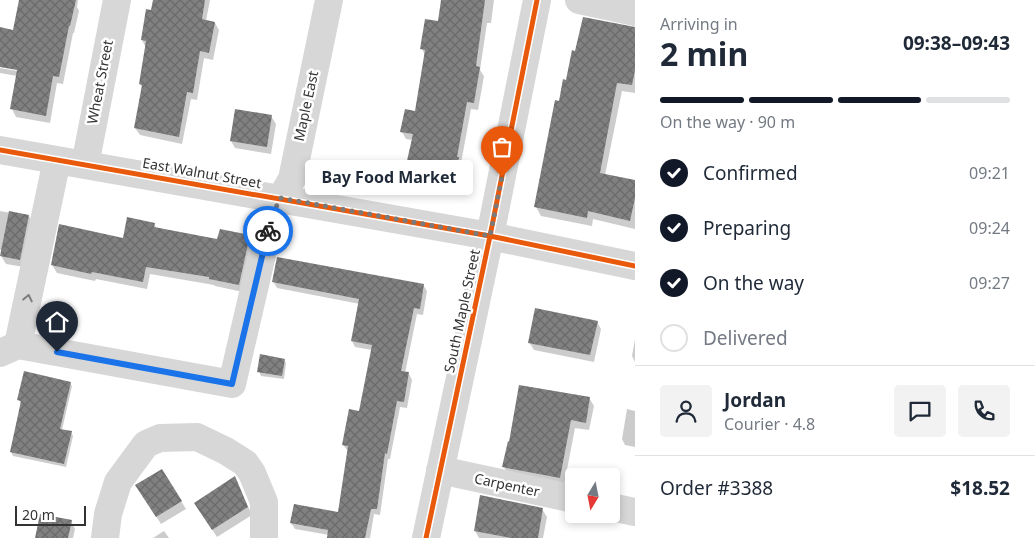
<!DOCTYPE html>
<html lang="en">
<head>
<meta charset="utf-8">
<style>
	:root { --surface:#fff; --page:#f2f2f3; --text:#1f2937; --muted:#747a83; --line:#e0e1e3; --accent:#111827 }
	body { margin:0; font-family:"Noto Sans",sans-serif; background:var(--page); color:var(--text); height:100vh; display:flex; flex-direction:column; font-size:19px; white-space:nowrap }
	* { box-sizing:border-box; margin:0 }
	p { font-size:16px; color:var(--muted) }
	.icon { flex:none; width:28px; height:28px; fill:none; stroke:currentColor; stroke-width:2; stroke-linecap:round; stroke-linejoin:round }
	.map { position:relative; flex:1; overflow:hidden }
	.panel { display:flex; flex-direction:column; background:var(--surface); width:400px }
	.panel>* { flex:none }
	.needle { width:32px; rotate:190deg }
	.fabs { position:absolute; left:565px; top:468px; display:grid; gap:10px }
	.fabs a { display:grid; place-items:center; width:55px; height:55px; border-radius:5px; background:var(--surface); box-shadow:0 2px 8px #0003; font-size:25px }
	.scale { position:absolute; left:15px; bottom:12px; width:71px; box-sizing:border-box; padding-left:5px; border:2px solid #333; border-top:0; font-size:14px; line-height:18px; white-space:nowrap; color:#333; -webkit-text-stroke:4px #fff; paint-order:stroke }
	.pin { position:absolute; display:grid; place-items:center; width:42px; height:42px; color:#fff; margin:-51px -21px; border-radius:50% 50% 50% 0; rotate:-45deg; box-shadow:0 0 5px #0007 }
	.pin .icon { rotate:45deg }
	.courier { position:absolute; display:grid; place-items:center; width:50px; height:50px; margin:-25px; border:4px solid #1a73e8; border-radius:50%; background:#fff; color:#222; box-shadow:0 1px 6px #0007 }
	.bubble { position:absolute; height:35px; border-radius:5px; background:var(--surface); box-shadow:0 2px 8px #0003; font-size:16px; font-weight:700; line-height:35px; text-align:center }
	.headline em { font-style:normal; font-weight:700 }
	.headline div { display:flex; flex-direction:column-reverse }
	.headline { display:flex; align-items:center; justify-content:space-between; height:85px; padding:0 25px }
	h1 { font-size:32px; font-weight:700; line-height:38px }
	.bar { display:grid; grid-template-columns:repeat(4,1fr); gap:8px 5px; align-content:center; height:60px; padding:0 25px }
	.bar i { height:6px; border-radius:4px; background:var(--line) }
	.bar .selected { background:var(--accent) }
	.bar p { grid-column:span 4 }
	.line { display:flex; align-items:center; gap:12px; padding:0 25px; border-top:1px solid var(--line) }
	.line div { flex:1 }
	.round { display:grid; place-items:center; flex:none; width:52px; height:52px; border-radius:5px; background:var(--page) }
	ol { padding:0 25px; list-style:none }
	li { display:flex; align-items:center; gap:15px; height:55px }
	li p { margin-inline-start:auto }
	li .icon { padding:5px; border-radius:50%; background:var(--accent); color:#fff; stroke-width:4 }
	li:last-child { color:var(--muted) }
	li i { width:28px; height:28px; border:2px solid var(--line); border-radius:50% }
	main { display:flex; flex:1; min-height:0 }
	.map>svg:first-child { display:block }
	.shadow { fill:#0003 }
	.building { fill:url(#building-cross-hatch) }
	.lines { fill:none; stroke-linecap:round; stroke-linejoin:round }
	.minor { stroke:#d7d7d7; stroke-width:28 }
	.cycleway-casing { stroke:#fff; stroke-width:8 }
	.cycleway { stroke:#e8590c; stroke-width:5 }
	.oneway { stroke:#7d7d7d }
	.done { stroke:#7a7a7a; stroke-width:5; stroke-dasharray:0 9 }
	.route { stroke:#1a73e8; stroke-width:6 }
	.labels { text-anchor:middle; stroke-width:5; stroke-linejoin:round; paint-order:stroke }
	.street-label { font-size:14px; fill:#333; stroke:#fff }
</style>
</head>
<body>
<main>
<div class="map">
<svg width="635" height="538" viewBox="0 0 635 538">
	<defs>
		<pattern id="building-cross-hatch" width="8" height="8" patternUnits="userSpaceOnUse" patternTransform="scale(1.25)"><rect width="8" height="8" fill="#818181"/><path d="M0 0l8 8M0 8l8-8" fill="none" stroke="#6a6a6a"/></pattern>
	</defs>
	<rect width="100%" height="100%" fill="#fff"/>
	<path class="shadow" d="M20,0H78L77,7L79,11L74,33H73L63,84L57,83L50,123L16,117L12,109L17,76L0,73V68L23,72L24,70L0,65V29L14,31Z
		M154,0H210L206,21L215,23L219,30L213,60L204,58L197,100L191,99L182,144L140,135L135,128L143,88L140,84L146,48L142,40L152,11Z
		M442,0H494L491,23H487L480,70L484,76L478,110L471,109L461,163L463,166L457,193L409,182L405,174L413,140L406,139L402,132L416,112L425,55L422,49L439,22Z
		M635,28V93L622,91L605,175L635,182V229L593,219L592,226L541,216L536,207L560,102L576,52Z
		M271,116L276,124L271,154L235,148L231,141Z
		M0,211L29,216L33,224L24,267L6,264L1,256L3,250H0Z
		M154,224L157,229L218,240L250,236L254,244L243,292L215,286L214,285L150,274L147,289L96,279L95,281L57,273L52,265L123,240Z
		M273,281L423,285L427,291L423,315L417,314L405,373L409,374L412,380L407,408L400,407L390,459H388L380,515L374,514L370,538H328L329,535L295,529L291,523L339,514L348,451L343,445L360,412L372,350L355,347L352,341L360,304L277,288Z
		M597,322L601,329L594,362L534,350L529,342Z
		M635,339V362L632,356Z
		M284,360L286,363L284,379L261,376L259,372Z
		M70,383L72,386L62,430L71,432L73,436L66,467L13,456L11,452L21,404L19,400Z
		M589,398L594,406L589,430L575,428L564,485L508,475L504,467Z
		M627,409L635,411V447L625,445L622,439Z
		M235,478L252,515L217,537L200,511Z
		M141,493L181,501L186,509L161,524Z
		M542,509L547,517L543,538H479L475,531Z
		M71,521L75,529L73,538H36Z
		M164,531L169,538H153Z"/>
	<path class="building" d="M19,0H76L70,26H69L59,77L53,76L46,116L10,109L17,70L0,67V27L13,30Z
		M153,0H205L202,19L215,22L209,53L200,51L193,93L187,92L179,137L134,128L142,85L139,84L146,41L141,40L146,9L151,10Z
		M441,0H485L476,66L480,67L474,103L467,102L457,157H459L453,186L404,174L413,134L400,132L405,109L415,111L425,50L420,49L425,19L438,21Z
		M583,17L635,27V70L632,85L617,83L600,173L635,180V198L630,221L588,211L587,218L534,207L555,100L559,101L563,79L566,80L572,50L575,51Z
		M235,109L272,115L267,147L230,141Z
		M9,211L29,215L20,260L0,256Z
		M127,217L155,223L154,227L217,239L220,229L250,235L239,285L209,279V277L146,267L143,282L92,272L91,274L51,265L59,224L123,238Z
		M277,257L424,284L420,309L414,308L401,371L409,372L404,402L397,401L387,454L385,453L377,509H371L365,538H327L328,530L290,523L294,504L338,512L348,446L342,445L349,409L359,411L372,345L351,341L359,299L272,282Z
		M535,308L598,321L590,355L528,343Z
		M260,354L285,359L282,376L257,372Z
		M24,371L71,382L60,429L72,431L64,464L10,452L21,401L17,400Z
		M519,385L590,397L586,423L571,420L560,478L502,467L508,441L509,442Z
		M162,469L182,501L156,517L135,485Z
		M235,476L248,507L212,530L194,503Z
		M480,495L543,508L538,538H511L474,531Z
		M40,514L72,520L68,538H35Z"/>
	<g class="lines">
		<path class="minor" d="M579,0L635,12
			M0,150L490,236L635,266
			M85,165L117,0
			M18,345L57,160
			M0,353L18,345L232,384L271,216L292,179L329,0
			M440,470L574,499
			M611,507L635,512
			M105,538L108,514L118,482L146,444L160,438L197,437L226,451L245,463L252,473L264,502V538
			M426,538L490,236L537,0"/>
		<g class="cycleway-casing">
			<path id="cycleway" d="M0,150L490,236L635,266
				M426,538L490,236L537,0"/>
		</g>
		<use href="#cycleway" class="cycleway"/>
	</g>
	<defs><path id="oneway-chevron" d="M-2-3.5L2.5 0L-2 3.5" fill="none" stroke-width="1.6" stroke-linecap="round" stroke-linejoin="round" transform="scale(1.25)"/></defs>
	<use class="oneway" href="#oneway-chevron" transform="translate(28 298) rotate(-78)"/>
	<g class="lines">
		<path class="done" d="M268,231L271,216L281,198L490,236L502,177"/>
		<path class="route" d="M57,352L232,384L268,231"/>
	</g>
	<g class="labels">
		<g class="street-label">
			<text transform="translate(100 82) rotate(-79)" y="5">Wheat Street</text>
			<text transform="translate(306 106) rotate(-78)" y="5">Maple East</text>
			<text transform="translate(202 173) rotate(10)" y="5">East Walnut Street</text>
			<text transform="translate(462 311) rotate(-78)" y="5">South Maple Street</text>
			<text transform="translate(507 485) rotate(12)" y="5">Carpenter</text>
		</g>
	</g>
</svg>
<div class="fabs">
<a><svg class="needle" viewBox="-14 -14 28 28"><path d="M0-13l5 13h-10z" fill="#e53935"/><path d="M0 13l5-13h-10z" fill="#747a83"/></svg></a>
</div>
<div class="scale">20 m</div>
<div class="pin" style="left:502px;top:177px;background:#ea580c"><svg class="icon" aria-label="bag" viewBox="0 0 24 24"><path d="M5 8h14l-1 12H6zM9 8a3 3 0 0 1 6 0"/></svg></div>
<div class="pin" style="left:57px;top:352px;background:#1f2937"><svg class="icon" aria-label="home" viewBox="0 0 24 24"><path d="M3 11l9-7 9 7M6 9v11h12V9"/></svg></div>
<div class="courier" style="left:268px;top:231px"><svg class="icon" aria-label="bike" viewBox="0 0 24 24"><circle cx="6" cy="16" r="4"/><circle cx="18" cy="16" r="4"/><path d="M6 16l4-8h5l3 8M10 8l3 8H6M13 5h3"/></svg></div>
<div class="bubble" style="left:305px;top:160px;width:168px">Bay Food Market</div>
</div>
<section class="panel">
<div class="headline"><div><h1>2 min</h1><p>Arriving in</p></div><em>09:38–09:43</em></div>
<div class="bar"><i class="selected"></i><i class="selected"></i><i class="selected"></i><i></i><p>On the way · 90 m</p></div>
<ol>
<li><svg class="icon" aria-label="check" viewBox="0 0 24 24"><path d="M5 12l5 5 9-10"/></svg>Confirmed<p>09:21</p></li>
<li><svg class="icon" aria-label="check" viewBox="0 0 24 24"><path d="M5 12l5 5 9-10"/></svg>Preparing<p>09:24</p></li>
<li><svg class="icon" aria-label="check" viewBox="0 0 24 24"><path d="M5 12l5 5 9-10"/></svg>On the way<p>09:27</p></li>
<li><i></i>Delivered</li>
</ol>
<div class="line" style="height:90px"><a class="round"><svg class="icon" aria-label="person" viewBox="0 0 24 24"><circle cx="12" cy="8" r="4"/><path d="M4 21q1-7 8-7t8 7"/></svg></a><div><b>Jordan</b><p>Courier · 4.8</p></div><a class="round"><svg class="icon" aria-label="chat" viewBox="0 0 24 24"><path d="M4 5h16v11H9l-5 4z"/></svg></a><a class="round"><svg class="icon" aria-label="phone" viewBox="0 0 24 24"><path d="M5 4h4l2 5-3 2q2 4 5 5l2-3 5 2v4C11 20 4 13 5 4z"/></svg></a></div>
<div class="line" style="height:65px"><div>Order #3388</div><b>$18.52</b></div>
</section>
</main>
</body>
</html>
